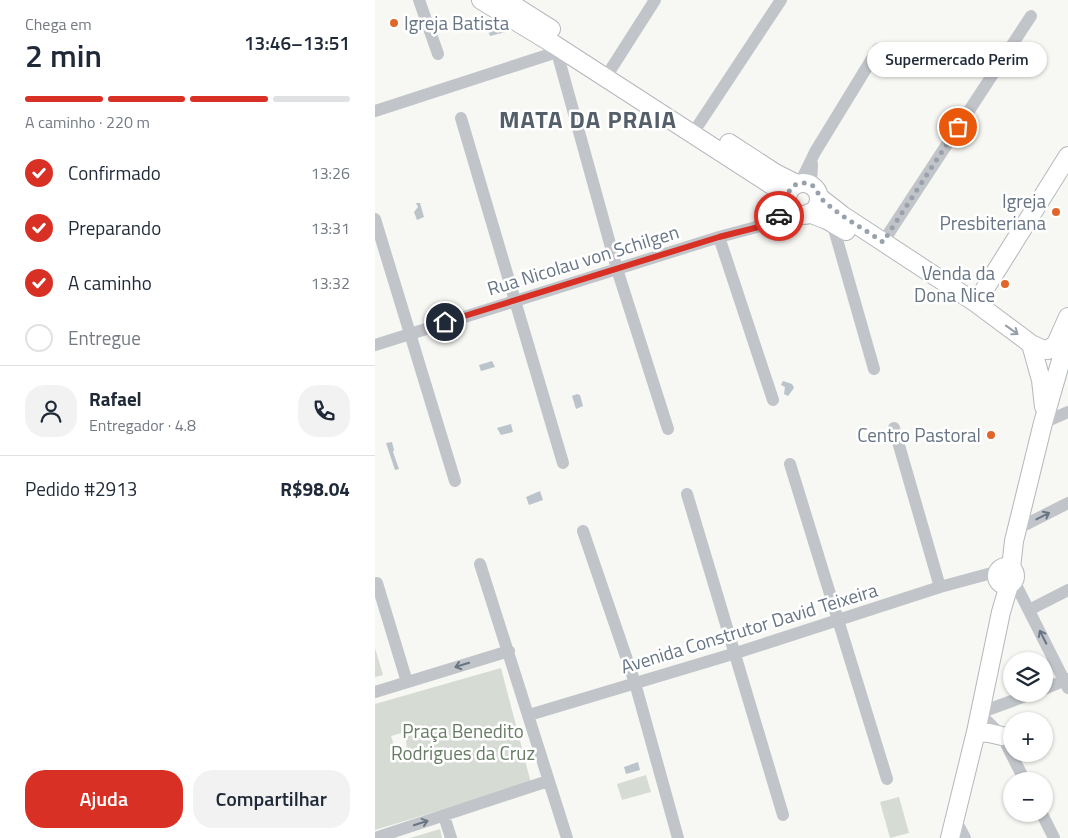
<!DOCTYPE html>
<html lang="pt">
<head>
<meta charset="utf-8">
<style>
	:root { --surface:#fff; --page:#f2f2f3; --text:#1f2937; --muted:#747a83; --line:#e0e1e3; --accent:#d93025 }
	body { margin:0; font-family:"Titillium Web",sans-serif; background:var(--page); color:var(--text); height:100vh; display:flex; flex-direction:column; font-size:19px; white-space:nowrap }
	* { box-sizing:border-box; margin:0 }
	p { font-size:16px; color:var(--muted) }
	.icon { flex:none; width:28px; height:28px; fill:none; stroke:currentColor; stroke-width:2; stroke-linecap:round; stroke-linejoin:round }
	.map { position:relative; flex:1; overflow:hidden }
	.drawer { display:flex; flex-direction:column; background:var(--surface); width:375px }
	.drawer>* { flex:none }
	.buttons { position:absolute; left:628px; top:652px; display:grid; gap:10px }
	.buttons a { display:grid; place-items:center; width:50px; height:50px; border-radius:50%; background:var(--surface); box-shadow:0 1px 4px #0004; font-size:25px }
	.pin { position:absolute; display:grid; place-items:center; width:42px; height:42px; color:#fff; margin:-21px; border:2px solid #fff; border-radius:50%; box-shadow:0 1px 5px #0007 }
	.courier { position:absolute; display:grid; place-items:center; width:50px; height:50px; margin:-25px; border:4px solid #d93025; border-radius:50%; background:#fff; color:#222; box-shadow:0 1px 6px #0007 }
	.bubble { position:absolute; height:35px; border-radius:18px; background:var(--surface); box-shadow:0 1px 4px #0004; font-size:16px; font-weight:600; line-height:35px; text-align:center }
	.headline em { font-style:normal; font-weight:600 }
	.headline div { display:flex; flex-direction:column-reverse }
	.headline { display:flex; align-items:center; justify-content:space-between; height:85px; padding:0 25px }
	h1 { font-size:32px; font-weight:600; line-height:38px }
	.bar { display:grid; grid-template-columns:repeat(4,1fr); gap:8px 5px; align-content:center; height:60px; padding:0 25px }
	.bar i { height:6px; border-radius:4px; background:var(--line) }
	.bar .current { background:var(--accent) }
	.bar p { grid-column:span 4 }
	.line { display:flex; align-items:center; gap:12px; padding:0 25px; border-top:1px solid var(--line) }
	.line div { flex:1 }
	.round { display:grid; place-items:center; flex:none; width:52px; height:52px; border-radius:20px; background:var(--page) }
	ol { padding:0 25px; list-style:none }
	li { display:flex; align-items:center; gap:15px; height:55px }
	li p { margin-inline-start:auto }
	li .icon { padding:5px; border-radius:50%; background:var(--accent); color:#fff; stroke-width:4 }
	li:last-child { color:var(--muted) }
	li i { width:28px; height:28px; border:2px solid var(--line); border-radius:50% }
	.primary-button { display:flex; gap:10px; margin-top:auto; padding:10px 25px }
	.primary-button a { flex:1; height:58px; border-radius:20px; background:var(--accent); color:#fff; font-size:20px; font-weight:600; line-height:58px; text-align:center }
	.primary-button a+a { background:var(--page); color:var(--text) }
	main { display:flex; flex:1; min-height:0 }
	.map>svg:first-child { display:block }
	.green { fill:#d6dcd4; fill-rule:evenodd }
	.water { fill:#bbc4ca }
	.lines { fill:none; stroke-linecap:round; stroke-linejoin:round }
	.secondary-casing { stroke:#b3b8bd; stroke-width:20 }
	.street { stroke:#c1c4c8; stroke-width:12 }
	.secondary { stroke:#fff; stroke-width:18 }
	.oneway { stroke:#959eaa }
	.oneway2 { stroke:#677585 }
	.done { stroke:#99a2ac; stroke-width:5; stroke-dasharray:0 9 }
	.route { stroke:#d93025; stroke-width:6 }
	.poi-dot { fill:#e2662a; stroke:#fff; stroke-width:2 }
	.labels { text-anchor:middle; stroke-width:5; stroke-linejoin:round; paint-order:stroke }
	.poi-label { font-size:19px; fill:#677585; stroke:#fff; text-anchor:end }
	.street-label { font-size:19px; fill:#677585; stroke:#fff }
	.park-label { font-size:19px; fill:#687c65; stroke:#fff }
	.district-label { font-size:24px; font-weight:bold; letter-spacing:1px; fill:#545f6a; stroke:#fff }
</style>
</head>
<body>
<main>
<section class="drawer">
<div class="headline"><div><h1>2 min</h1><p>Chega em</p></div><em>13:46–13:51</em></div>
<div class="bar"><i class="current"></i><i class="current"></i><i class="current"></i><i></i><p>A caminho · 220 m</p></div>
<ol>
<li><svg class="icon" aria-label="check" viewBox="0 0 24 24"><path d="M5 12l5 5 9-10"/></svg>Confirmado<p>13:26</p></li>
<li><svg class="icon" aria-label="check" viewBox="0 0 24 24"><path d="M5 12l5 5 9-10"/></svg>Preparando<p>13:31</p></li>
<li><svg class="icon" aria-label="check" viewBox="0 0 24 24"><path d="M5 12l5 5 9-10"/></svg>A caminho<p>13:32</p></li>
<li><i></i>Entregue</li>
</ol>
<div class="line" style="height:90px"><a class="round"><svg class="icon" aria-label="person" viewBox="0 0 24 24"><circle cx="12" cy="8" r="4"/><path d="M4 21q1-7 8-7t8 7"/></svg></a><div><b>Rafael</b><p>Entregador · 4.8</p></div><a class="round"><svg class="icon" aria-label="phone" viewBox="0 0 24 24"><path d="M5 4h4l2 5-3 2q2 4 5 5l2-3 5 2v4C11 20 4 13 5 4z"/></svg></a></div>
<div class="line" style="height:65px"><div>Pedido #2913</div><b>R$98.04</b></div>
<div class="primary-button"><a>Ajuda</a><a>Compartilhar</a></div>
</section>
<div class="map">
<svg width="693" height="838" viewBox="0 0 693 838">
	<rect width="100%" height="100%" fill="#f7f7f4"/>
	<path class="green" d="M0,648L8,675L0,677Z
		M126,668L156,783L0,830V704ZM27,733L31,740L32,749L21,752L16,736Z
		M271,775L276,792L247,800L242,784Z
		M524,797L534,833L515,838L505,802Z
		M65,829L67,838H35Z"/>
	<path class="water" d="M134,25L135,31L115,36L113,31Z
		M41,203H45L49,217L42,220L39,212L43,207Z
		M117,361L120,367L106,371L104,365Z
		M408,381L417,384L419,388L413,396L409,394L410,387L406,385Z
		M202,394L205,395L208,406L201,409L197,396Z
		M136,424L138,432L126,435L122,428Z
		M17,442L19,450L18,452L24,469L20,470L11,443Z
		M165,491L168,500L154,505L151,497Z
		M263,762L265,770L251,774L249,767Z"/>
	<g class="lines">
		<g class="secondary-casing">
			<path id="secondary" d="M106,0L180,45L412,195
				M130,0L176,29
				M354,143L400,173L422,184
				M412 199a16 16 0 1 1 32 0a16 16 0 1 1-32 0Z
				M444,197L467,215L601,303L656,344L667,349L673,350L681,344L693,317
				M434,213L452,220L471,231
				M601,303L693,156
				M656,344L666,380L669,407
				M622 576a9 9 0 1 1 18 0a9 9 0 1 1-18 0Z
				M636,568L639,541L668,423L693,336
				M601,732L614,733L627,736
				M575,838L601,732L626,612L634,585"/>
		</g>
		<path class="street" d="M44,0L63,54
			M180,45L242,269L293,429
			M236,69L280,0
			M0,111L182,52
			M86,118L188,463
			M324,124L406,0
			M425,183L440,152L503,49
			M436,185L437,164
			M0,219L80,481
			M457,222L499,369
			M399,223L412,200
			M344,237L398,400
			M508,242L656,16
			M0,345L344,237L426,215
			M668,423L693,412
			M519,428L565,587
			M415,464L512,779
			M312,494L408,815
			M642,529L693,503
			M208,531L260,683L303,838
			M105,564L192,838
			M639,581L693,688
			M2,583L32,682
			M654,610L693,590
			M669,689L693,679
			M0,692L134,651
			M604,713L627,736L650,781
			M604,713L656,694
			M154,715L361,653L565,587L624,571
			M667,814L679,838
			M69,816L76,838
			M580,819L590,838
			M0,838L173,781"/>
		<use href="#secondary" class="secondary"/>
	</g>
	<defs><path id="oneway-shaft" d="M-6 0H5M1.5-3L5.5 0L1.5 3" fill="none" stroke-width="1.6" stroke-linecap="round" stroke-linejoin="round" transform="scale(1.25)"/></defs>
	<use class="oneway" href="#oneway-shaft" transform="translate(637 330) rotate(36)"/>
	<g class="oneway2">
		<use href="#oneway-shaft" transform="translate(668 516) rotate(-27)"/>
		<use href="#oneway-shaft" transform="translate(668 637) rotate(-117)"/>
		<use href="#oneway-shaft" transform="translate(87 665) rotate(163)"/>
		<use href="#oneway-shaft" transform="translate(46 823) rotate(-18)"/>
	</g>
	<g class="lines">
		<path class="done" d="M404,216C410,206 411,188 422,184C427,182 433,183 437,185C443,190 444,198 451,203C468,218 489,229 508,242L583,127"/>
		<path class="route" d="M70,322L344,237L399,223L404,216"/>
	</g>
	<g class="poi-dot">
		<circle cx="19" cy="23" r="5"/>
		<circle cx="681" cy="212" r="5"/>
		<circle cx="630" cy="284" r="5"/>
		<circle cx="616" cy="435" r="5"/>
	</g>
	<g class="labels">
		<g class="poi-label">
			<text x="29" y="30" text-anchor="start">Igreja Batista</text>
			<text x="671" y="208">Igreja<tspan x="671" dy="22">Presbiteriana</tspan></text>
			<text x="620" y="280">Venda da<tspan x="620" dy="22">Dona Nice</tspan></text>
			<text x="606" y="442">Centro Pastoral</text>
		</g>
		<g class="street-label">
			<text transform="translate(208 260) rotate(-17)" y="7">Rua Nicolau von Schilgen</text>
			<text transform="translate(374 628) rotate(-17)" y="7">Avenida Construtor David Teixeira</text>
		</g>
		<g class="park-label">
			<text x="88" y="738">Praça Benedito<tspan x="88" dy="22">Rodrigues da Cruz</tspan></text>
		</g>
		<g class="district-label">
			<text x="213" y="128">MATA DA PRAIA</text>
		</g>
	</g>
</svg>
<div class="buttons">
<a><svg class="icon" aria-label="layers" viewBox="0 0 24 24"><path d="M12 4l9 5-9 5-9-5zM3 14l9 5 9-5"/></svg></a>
<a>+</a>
<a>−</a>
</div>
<div class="pin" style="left:583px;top:127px;background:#ea580c"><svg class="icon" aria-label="bag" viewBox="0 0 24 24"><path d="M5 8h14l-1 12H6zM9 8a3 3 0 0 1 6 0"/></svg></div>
<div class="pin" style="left:70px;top:322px;background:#1f2937"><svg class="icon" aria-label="home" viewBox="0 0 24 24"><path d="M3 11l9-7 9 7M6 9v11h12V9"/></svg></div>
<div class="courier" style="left:404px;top:216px"><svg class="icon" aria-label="car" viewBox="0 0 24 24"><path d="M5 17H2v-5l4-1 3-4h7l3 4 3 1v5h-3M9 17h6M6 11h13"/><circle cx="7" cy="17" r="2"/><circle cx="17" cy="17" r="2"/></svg></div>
<div class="bubble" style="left:492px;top:42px;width:180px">Supermercado Perim</div>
</div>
</main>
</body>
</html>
